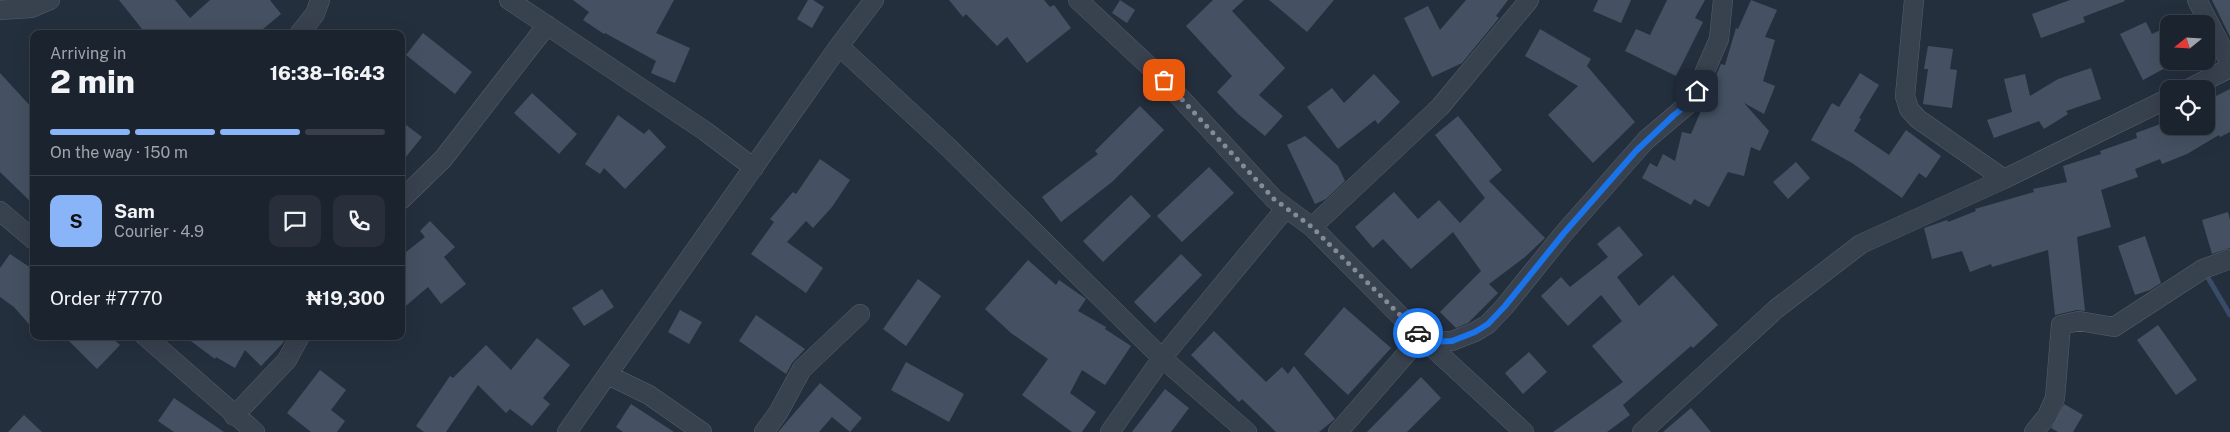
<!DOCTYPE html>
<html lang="en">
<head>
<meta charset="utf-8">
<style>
	:root { --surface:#1b232e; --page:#282f3a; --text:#f1f3f6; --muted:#a0a4aa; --line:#39404a; --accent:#8ab4f8 }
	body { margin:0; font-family:"Public Sans",sans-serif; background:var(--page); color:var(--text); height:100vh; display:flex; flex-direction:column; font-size:19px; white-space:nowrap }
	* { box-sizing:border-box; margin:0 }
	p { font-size:16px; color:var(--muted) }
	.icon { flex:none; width:28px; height:28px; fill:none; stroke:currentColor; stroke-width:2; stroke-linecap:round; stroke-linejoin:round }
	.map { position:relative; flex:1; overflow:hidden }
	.panel { position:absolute; left:30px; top:30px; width:375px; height:310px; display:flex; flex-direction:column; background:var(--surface); border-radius:10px; box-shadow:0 5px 20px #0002,0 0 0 1px var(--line) }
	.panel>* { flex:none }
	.needle { width:32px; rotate:252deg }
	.controls { position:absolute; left:2160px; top:15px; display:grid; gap:10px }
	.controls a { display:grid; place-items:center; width:55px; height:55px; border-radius:10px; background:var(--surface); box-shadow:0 5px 20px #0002,0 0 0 1px var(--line); font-size:25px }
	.pin { position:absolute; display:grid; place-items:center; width:42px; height:42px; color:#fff; margin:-21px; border-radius:10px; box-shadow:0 2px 8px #0006 }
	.courier { position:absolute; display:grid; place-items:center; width:50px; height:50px; margin:-25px; border:4px solid #1a73e8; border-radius:50%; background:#fff; color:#222; box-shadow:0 1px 6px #0007 }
	.headline em { font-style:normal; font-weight:800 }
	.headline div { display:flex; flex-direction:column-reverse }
	.headline { display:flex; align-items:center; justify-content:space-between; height:85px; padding:0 20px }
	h1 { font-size:32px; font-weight:800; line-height:38px }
	.bar { display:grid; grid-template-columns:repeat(4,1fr); gap:8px 5px; align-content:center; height:60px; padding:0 20px }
	.bar i { height:6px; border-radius:4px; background:var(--line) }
	.bar .on { background:var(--accent) }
	.bar p { grid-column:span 4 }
	.line { display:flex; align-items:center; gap:12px; padding:0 20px; border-top:1px solid var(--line) }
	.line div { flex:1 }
	.round { display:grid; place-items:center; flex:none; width:52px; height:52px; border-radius:10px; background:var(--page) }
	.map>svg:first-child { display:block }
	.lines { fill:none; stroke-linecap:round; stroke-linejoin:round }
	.stream { stroke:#394c67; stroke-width:5 }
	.building { fill:#455162 }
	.street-casing { stroke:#565f6c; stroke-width:20 }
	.street { stroke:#38414e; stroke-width:19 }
	.done { stroke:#828b98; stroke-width:5; stroke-dasharray:0 9 }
	.route { stroke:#1a73e8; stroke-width:6 }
</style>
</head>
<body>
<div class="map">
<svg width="2230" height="432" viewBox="0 0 2230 432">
	<rect width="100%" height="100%" fill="#242f3e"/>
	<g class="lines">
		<path class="stream" d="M2204,271L2230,315"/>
	</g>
	<path class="building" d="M119,0H175L190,18L210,0H270L281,14L257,34H146Z
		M573,0H674L656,33L690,48L675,83L651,73L656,61L605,33L604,34L583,20L589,12Z
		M808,0H813L824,7L812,28L797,19Z
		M949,0H1044L1050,7L1054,5L1071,28L1027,63L1007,37L997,46L966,14L963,17Z
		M1120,0L1135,10L1127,23L1112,13Z
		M1213,0H1244L1232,11L1285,68L1259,95L1283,116L1265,136L1238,114L1217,92L1232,76L1186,26Z
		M1269,0H1334L1307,32Z
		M1466,0H1508L1496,16L1499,18L1462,63L1432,77L1404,18L1428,6L1440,30Z
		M1598,0H1631L1621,23L1593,11Z
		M1667,0H1705L1695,18L1703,22L1676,76L1625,51L1636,29L1650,35Z
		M1751,0L1777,10L1765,37L1775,40L1763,81L1775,86L1764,114L1744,103L1769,131L1760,151L1751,147L1744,176L1728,172L1709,207L1694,199L1691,205L1642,178L1650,163L1657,167L1663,154L1675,161L1682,132L1691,134L1721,64L1725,65L1736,28L1738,29Z
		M2070,0H2124L2125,1L2083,17L2085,22L2041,38L2032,14Z
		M2212,0H2230V37Z
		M2146,22L2152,34L2169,26V66L2143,80L2120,34Z
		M1540,29L1591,59L1587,66L1635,122L1593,163L1548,115L1578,86L1525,56Z
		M423,33L472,72L455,94L406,55Z
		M1928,46L1953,49L1950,69L1957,70L1952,108L1923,104L1928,69H1924Z
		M2091,68L2101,99L2066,111L2068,114L2044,129L2039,121L1994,138L1987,120L2012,112L2004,79L2025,74L2030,96L2058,79Z
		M0,73L34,110V205L0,172Z
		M1860,73L1879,85L1859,118L1861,119L1854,131L1889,155L1906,130L1941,156L1926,178L1919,173L1902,198L1852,163L1811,140L1832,103L1839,107Z
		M1374,74L1400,102L1378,124L1375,120L1338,149L1307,107L1332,88L1344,103Z
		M2230,89V132L2220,137L2219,135L2187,154L2162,164L2160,159L2135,169L2138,177L2101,190L2111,227L2077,237L2085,311L2077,310L2055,315L2048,250L1992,267L1991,264L1970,272L1962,251L1932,259L1924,228L1947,220L1948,222L1976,211L1975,209L2034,192L2033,189L2067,182L2063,166L2101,154L2100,151L2137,138L2136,133L2163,123L2164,126H2214L2206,109V101Z
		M532,93L577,134L559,154L514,113Z
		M1140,106L1164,130L1112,182L1061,222L1042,197L1098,154L1095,151Z
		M618,115L644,134L649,129L666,147L625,189L604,168L600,174L585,164Z
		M1458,116L1502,170L1489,181L1545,238L1525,257L1489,284L1498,293L1468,323L1456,328L1440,312L1481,271L1453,232L1411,269L1383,239L1373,248L1355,227L1394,192L1418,219L1439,200L1460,223L1485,198L1435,135Z
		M401,121L422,137L401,163Z
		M1305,136L1338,166L1345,181L1326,199L1315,204L1287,145Z
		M820,159L850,180L832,207L813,228L806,221L787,242L823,268L806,293L751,254L774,222L770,219L793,192L796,194Z
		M1796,162L1810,178L1788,199L1773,182Z
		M1209,167L1234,193L1182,242L1157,216Z
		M1131,195L1151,216L1103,262L1083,241Z
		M2228,212L2230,220V248L2212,254L2202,220Z
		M430,221L455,247L444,257L466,284L441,304L428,287L401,310V256L425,237L420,231Z
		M1619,226L1643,255L1617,277L1639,306L1673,275L1718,325L1693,348L1691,346L1623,405L1630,415L1607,432H1553L1623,382L1592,346L1622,321L1601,295L1568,326L1541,296L1561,277L1570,287L1608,257L1597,244Z
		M2145,236L2161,283L2150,290L2135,295L2118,246Z
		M10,254L34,270V330L14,307L0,297V268Z
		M1181,254L1202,275L1155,323L1134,302Z
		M1028,260L1056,285L1059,280L1086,299L1078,311L1106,327L1105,329L1131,346L1105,385L1082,370L1070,393L1096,412L1082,432H1072L1022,395L1048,359L1011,333L985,309Z
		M918,279L941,296L906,346L883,329Z
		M602,289L614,307L584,326L572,308Z
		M1344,307L1391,348L1348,395L1304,354Z
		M680,310L702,322L689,344L668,332Z
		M756,315L805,349L792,363L786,374L739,341Z
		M2158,325L2197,380L2176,395L2137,340Z
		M1214,331L1266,382L1282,367L1288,374L1294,366L1335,419L1319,432H1276L1242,399L1239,402L1191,355Z
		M64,336H110L120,345L97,369Z
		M184,336H287L283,343L261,366L245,350L235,368L216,357L215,359Z
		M537,338L570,365L543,398L550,404L532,426L510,409L506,413L478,385L446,432H424L416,426L450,376L453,378L486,345L511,370Z
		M1529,352L1547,372L1523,394L1505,373Z
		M906,362L964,394L949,422L891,390Z
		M320,370L346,390L331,410L345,421L337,432H311L287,413Z
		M1421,377L1441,398L1407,432H1367Z
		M820,383L862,418L850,432L832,417L819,432H778Z
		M1165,389L1189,408L1171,432H1132Z
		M174,398L224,432H174L158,421Z
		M631,404L674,432H623L616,427Z
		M2064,404L2083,415L2073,432H2058L2051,428Z
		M1691,408L1711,432H1663Z
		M24,415L42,432H8Z"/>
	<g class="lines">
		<g class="street-casing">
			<path id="street" d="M509,0L705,131L754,168
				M1078,0L1164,80L1274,199L1312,227L1421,337L1524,432
				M1914,0L1905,96L1909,109L1918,119L2004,179
				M2197,0L2230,63
				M0,10L31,8L50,0
				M299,34L315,14L320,0
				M839,46L948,147L1162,358L1247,432
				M2188,89L2230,68
				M401,200L443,159L547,25
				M0,211L34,240
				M1312,227L1440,107L1529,0
				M145,336L255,432
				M1427,342L1452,341L1475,332L1488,324L1505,306L1564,233L1646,140L1692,101L1719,39L1723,0
				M608,375L649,395L702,432
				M234,416L287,360L300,336
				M567,432L839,46L874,0
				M764,432L778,413L802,369L860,314
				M1110,432L1162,358L1286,208
				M1338,432L1421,337
				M1642,432L1776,309L1861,244L2004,179L2169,98
				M2034,432L2047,416L2055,398L2061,325L2079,321L2114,327L2203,269L2230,259"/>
		</g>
		<use href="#street" class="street"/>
	</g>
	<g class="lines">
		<path class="done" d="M1164,80L1274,199L1312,227L1418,333"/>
		<path class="route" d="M1418,333L1427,342L1452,341L1475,332L1488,324L1505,306L1564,233L1636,151L1674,115L1692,101L1697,91"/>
	</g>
</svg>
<div class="controls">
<a><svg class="needle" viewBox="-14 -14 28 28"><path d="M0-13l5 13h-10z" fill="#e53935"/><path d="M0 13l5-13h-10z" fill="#a0a4aa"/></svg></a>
<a><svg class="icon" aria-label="locate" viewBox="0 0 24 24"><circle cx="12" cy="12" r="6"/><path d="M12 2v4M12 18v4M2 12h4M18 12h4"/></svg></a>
</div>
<div class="pin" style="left:1164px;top:80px;background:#ea580c"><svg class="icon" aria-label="bag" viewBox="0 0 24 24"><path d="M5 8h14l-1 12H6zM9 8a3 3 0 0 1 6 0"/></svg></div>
<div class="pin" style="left:1697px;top:91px;background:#1f2937"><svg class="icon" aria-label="home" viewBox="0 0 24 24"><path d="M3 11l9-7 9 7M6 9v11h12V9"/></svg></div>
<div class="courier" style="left:1418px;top:333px"><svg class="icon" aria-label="car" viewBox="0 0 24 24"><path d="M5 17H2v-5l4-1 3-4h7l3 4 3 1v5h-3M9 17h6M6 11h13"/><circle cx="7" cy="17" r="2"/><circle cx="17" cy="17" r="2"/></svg></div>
<section class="panel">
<div class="headline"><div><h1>2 min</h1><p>Arriving in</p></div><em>16:38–16:43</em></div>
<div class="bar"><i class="on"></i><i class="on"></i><i class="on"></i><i></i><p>On the way · 150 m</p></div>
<div class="line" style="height:90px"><b class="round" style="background:var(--accent);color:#111">S</b><div><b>Sam</b><p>Courier · 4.9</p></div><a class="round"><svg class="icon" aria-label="chat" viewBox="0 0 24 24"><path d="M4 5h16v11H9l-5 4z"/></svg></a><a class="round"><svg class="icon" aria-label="phone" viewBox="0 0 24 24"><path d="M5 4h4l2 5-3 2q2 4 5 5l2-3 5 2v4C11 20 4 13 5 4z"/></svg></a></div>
<div class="line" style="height:65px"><div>Order #7770</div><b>₦19,300</b></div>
</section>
</div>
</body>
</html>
